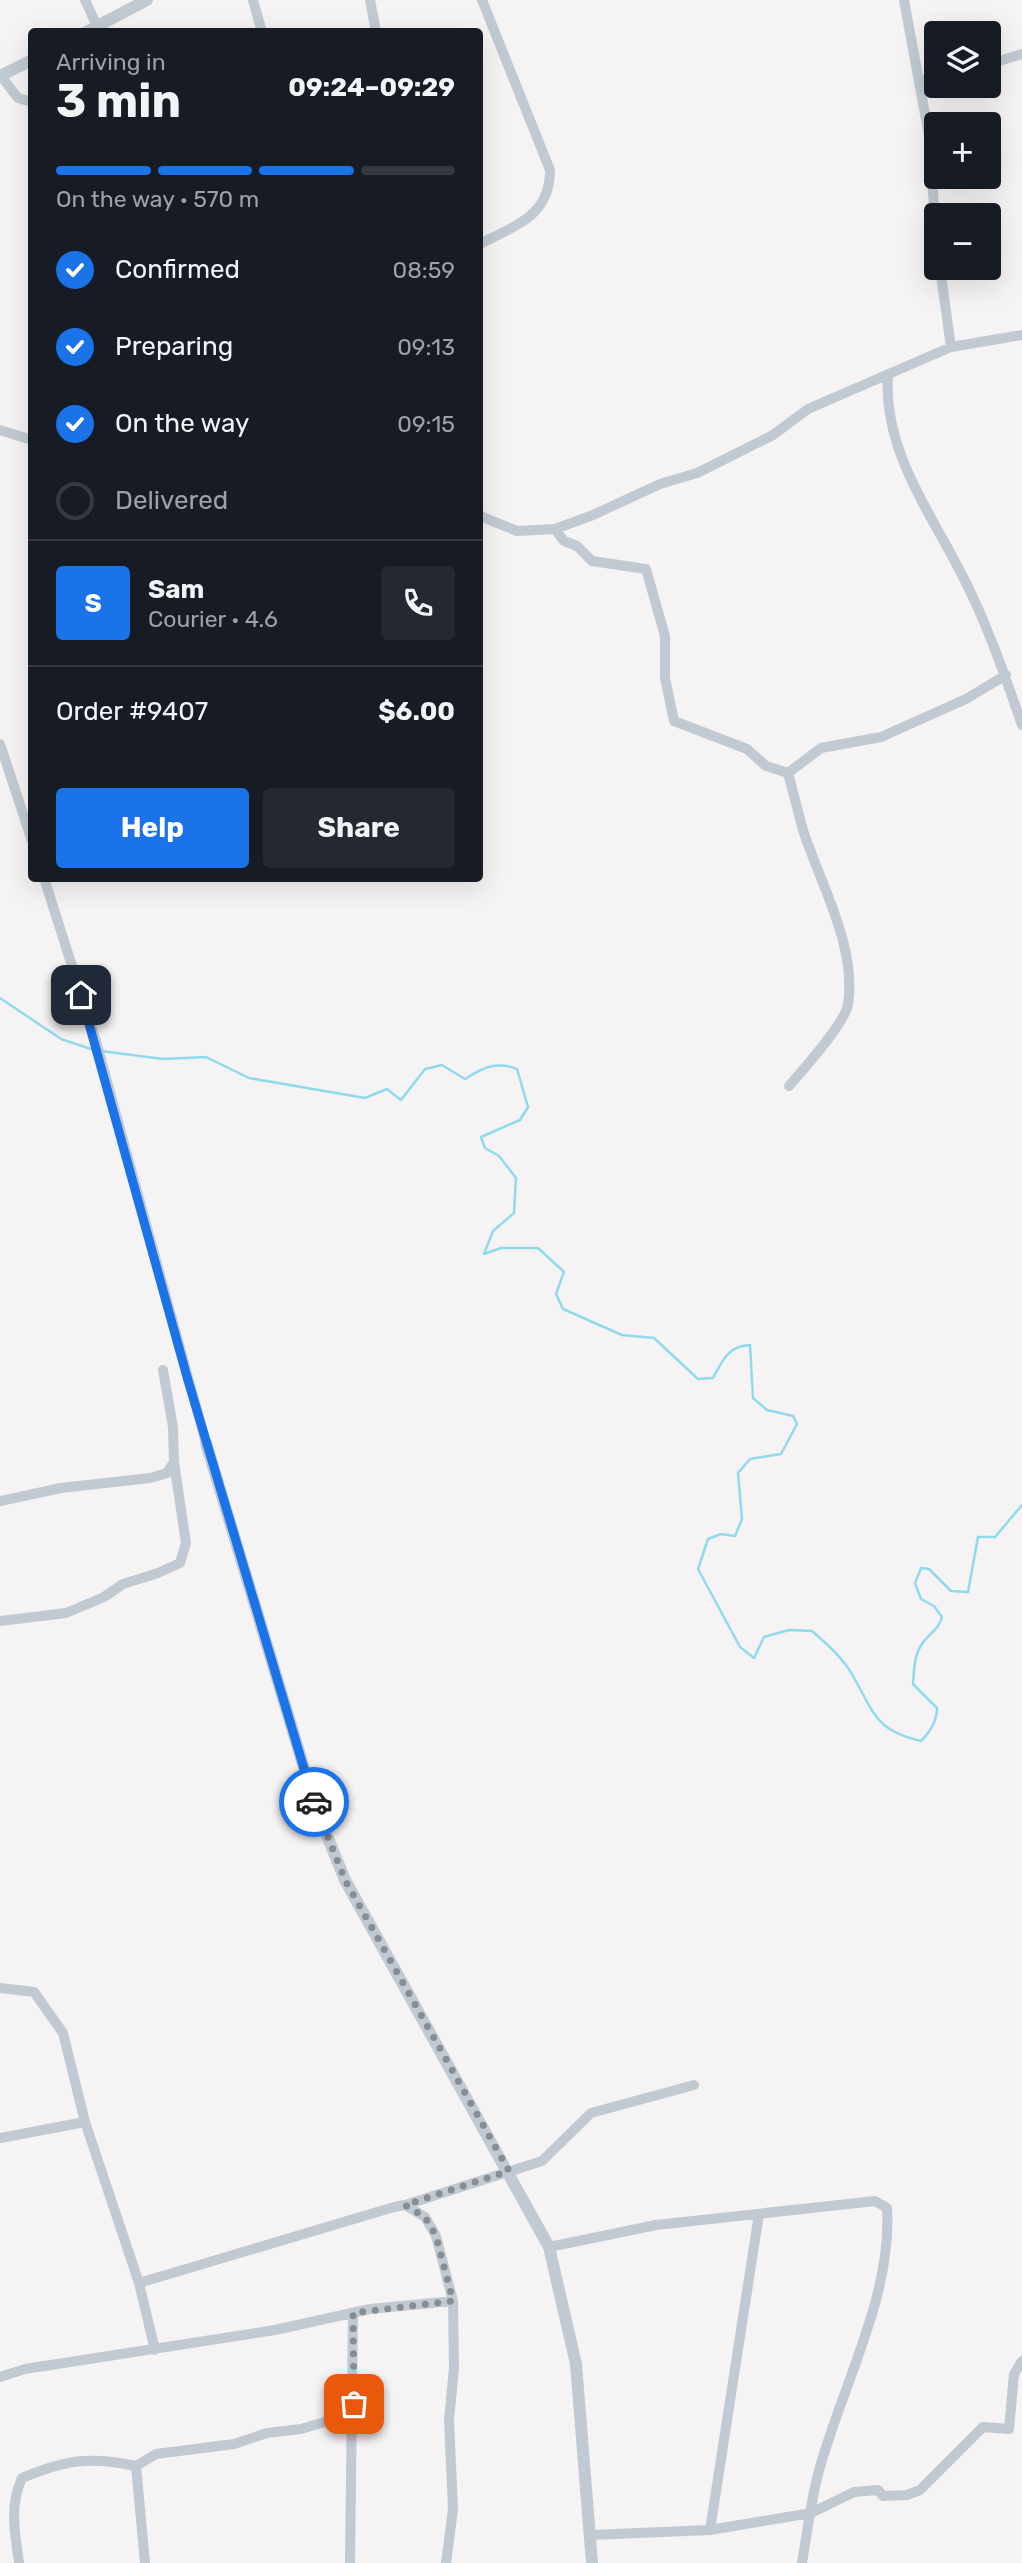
<!DOCTYPE html>
<html lang="en">
<head>
<meta charset="utf-8">
<style>
	:root { --surface:#171b24; --page:#242831; --text:#f1f3f6; --muted:#9ea1a6; --line:#363941; --accent:#1a73e8 }
	body { margin:0; font-family:Rubik,sans-serif; background:var(--page); color:var(--text); height:100vh; display:flex; flex-direction:column; font-size:26px; white-space:nowrap }
	* { box-sizing:border-box; margin:0 }
	p { font-size:23px; color:var(--muted) }
	.icon { flex:none; width:38px; height:38px; fill:none; stroke:currentColor; stroke-width:2; stroke-linecap:round; stroke-linejoin:round }
	.map { position:relative; flex:1; overflow:hidden }
	.sheet { position:absolute; left:28px; top:28px; width:455px; height:854px; display:flex; flex-direction:column; background:var(--surface); border-radius:7px; box-shadow:0 7px 28px #0002 }
	.sheet>* { flex:none }
	.controls { position:absolute; left:924px; top:21px; display:grid; gap:14px }
	.controls a { display:grid; place-items:center; width:77px; height:77px; border-radius:7px; background:var(--surface); box-shadow:0 7px 28px #0002; font-size:35px }
	.pin { position:absolute; display:grid; place-items:center; width:60px; height:60px; color:#fff; margin:-30px; border-radius:14px; box-shadow:0 4px 10px #0006 }
	.courier { position:absolute; display:grid; place-items:center; width:70px; height:70px; margin:-35px; border:5px solid #1a73e8; border-radius:50%; background:#fff; color:#222; box-shadow:0 2px 9px #0007 }
	.overview em { font-style:normal; font-weight:700 }
	.overview div { display:flex; flex-direction:column-reverse }
	.overview { display:flex; align-items:center; justify-content:space-between; height:119px; padding:0 28px }
	h1 { font-size:46px; font-weight:700; line-height:52px }
	.bar { display:grid; grid-template-columns:repeat(4,1fr); gap:10px 7px; align-content:center; height:84px; padding:0 28px }
	.bar i { height:9px; border-radius:5px; background:var(--line) }
	.bar .current { background:var(--accent) }
	.bar p { grid-column:span 4 }
	.line { display:flex; align-items:center; gap:18px; padding:0 28px; border-top:2px solid var(--line) }
	.line div { flex:1 }
	.round { display:grid; place-items:center; flex:none; width:74px; height:74px; border-radius:7px; background:var(--page) }
	ol { padding:0 28px; list-style:none }
	li { display:flex; align-items:center; gap:21px; height:77px }
	li p { margin-inline-start:auto }
	li .icon { padding:7px; border-radius:50%; background:var(--accent); color:#fff; stroke-width:4 }
	li:last-child { color:var(--muted) }
	li i { width:38px; height:38px; border:4px solid var(--line); border-radius:50% }
	.action { display:flex; gap:14px; margin-top:auto; padding:14px 28px }
	.action a { flex:1; height:80px; border-radius:7px; background:var(--accent); color:#fff; font-size:28px; font-weight:700; line-height:80px; text-align:center }
	.action a+a { background:var(--page); color:var(--text) }
	.map>svg:first-child { display:block }
	.lines { fill:none; stroke-linecap:round; stroke-linejoin:round }
	.stream { stroke:#90daee; stroke-width:2.5 }
	.minor { stroke:#c1cad2; stroke-width:10 }
	.tertiary { stroke:#c1cad2; stroke-width:12 }
	.done { stroke:#868d94; stroke-width:7; stroke-dasharray:0 12.6 }
	.route { stroke:#1a73e8; stroke-width:9 }
</style>
</head>
<body>
<div class="map">
<svg width="1022" height="2563" viewBox="0 0 1022 2563">
	<rect width="100%" height="100%" fill="#f5f3f3"/>
	<g class="lines">
		<path class="stream" d="M0,998L61,1039L94,1050
			M101,1051L163,1059L206,1057L249,1078L365,1098L387,1089L401,1100L425,1069L442,1065L465,1079C484,1067 496,1061 517,1069L528,1107L520,1120L481,1137L485,1148L499,1156L516,1178L514,1213L493,1231L484,1254L501,1248H538L564,1272L556,1294L563,1309L622,1335L654,1338L698,1379L713,1378C723,1360 728,1346 750,1345L753,1398L767,1410L793,1416L797,1424L781,1454L750,1459L738,1473L742,1519L735,1536L721,1534L708,1539L698,1569L740,1647L754,1658L764,1637L789,1630L812,1631C827,1644 843,1658 853,1676C874,1712 874,1730 921,1741C930,1732 937,1721 937,1708L913,1684C914,1671 914,1655 922,1644C929,1633 938,1631 942,1617L934,1606L921,1599L915,1583L921,1568L929,1569L951,1591L968,1592L978,1537H995L1022,1505"/>
		<path class="minor" d="M85,0L97,26
			M253,0L262,32
			M370,0L376,32
			M904,0L929,136L936,236
			M989,64L1022,54
			M0,75L18,98L32,102
			M921,80L936,79
			M480,244C516,225 550,216 550,170L482,0
			M940,268L951,347
			M888,374C882,455 937,520 970,591C991,635 1006,679 1022,725
			M0,430L32,440
			M480,516L517,531L555,529L564,541L577,546L592,561L646,569L665,636V678L674,721L747,749L766,766L788,773C793,792 798,811 803,830C820,883 857,947 848,1004C846,1022 802,1071 789,1086
			M555,529L593,515L660,484L697,473L773,435L808,409L951,347L1022,335
			M0,744L32,841
			M788,773L821,748L881,737L966,699L1006,675
			M44,878L96,1041L206,1443
			M0,1501L61,1488L150,1478L167,1473L174,1462L173,1427L163,1370
			M0,1621L66,1613L104,1597L123,1584L158,1573L180,1563L186,1543L174,1462
			M0,1988L34,1992L63,2033L85,2122L139,2283L155,2350
			M0,2138L85,2122
			M405,2205L542,2161L591,2113L694,2085
			M549,2247L656,2225L875,2201L887,2208C892,2293 847,2376 823,2457C812,2491 808,2528 802,2563
			M139,2283L394,2207L405,2205L425,2217L436,2236L453,2301L454,2368L449,2420L453,2509L446,2563
			M0,2377L25,2369L275,2330L370,2309L453,2301
			M710,2530L759,2214
			M591,2535L710,2530L811,2513L854,2492L878,2490L883,2496L907,2495L920,2490L983,2427L1009,2429L1014,2374L1022,2361
			M19,2563C15,2534 9,2506 22,2478C65,2460 90,2456 136,2466
			M145,2563L136,2466L156,2454L234,2444L267,2433L301,2429L331,2420L354,2404
			M350,2563L353,2313"/>
		<path class="tertiary" d="M86,32L147,0
			M0,76L32,60
			M206,1443L317,1811L345,1880L549,2247L576,2364L592,2563"/>
	</g>
	<g class="lines">
		<path class="done" d="M314,1802L345,1880L509,2171L405,2205L425,2217L436,2236L453,2301L353,2313L354,2404"/>
		<path class="route" d="M81,995L187,1377L314,1802"/>
	</g>
</svg>
<div class="controls">
<a><svg class="icon" aria-label="layers" viewBox="0 0 24 24"><path d="M12 4l9 5-9 5-9-5zM3 14l9 5 9-5"/></svg></a>
<a>+</a>
<a>−</a>
</div>
<div class="pin" style="left:354px;top:2404px;background:#ea580c"><svg class="icon" aria-label="bag" viewBox="0 0 24 24"><path d="M5 8h14l-1 12H6zM9 8a3 3 0 0 1 6 0"/></svg></div>
<div class="pin" style="left:81px;top:995px;background:#1f2937"><svg class="icon" aria-label="home" viewBox="0 0 24 24"><path d="M3 11l9-7 9 7M6 9v11h12V9"/></svg></div>
<div class="courier" style="left:314px;top:1802px"><svg class="icon" aria-label="car" viewBox="0 0 24 24"><path d="M5 17H2v-5l4-1 3-4h7l3 4 3 1v5h-3M9 17h6M6 11h13"/><circle cx="7" cy="17" r="2"/><circle cx="17" cy="17" r="2"/></svg></div>
<section class="sheet">
<div class="overview"><div><h1>3 min</h1><p>Arriving in</p></div><em>09:24–09:29</em></div>
<div class="bar"><i class="current"></i><i class="current"></i><i class="current"></i><i></i><p>On the way · 570 m</p></div>
<ol>
<li><svg class="icon" aria-label="check" viewBox="0 0 24 24"><path d="M5 12l5 5 9-10"/></svg>Confirmed<p>08:59</p></li>
<li><svg class="icon" aria-label="check" viewBox="0 0 24 24"><path d="M5 12l5 5 9-10"/></svg>Preparing<p>09:13</p></li>
<li><svg class="icon" aria-label="check" viewBox="0 0 24 24"><path d="M5 12l5 5 9-10"/></svg>On the way<p>09:15</p></li>
<li><i></i>Delivered</li>
</ol>
<div class="line" style="height:126px"><b class="round" style="background:var(--accent);color:#fff">S</b><div><b>Sam</b><p>Courier · 4.6</p></div><a class="round"><svg class="icon" aria-label="phone" viewBox="0 0 24 24"><path d="M5 4h4l2 5-3 2q2 4 5 5l2-3 5 2v4C11 20 4 13 5 4z"/></svg></a></div>
<div class="line" style="height:91px"><div>Order #9407</div><b>$6.00</b></div>
<div class="action"><a>Help</a><a>Share</a></div>
</section>
</div>
</body>
</html>
